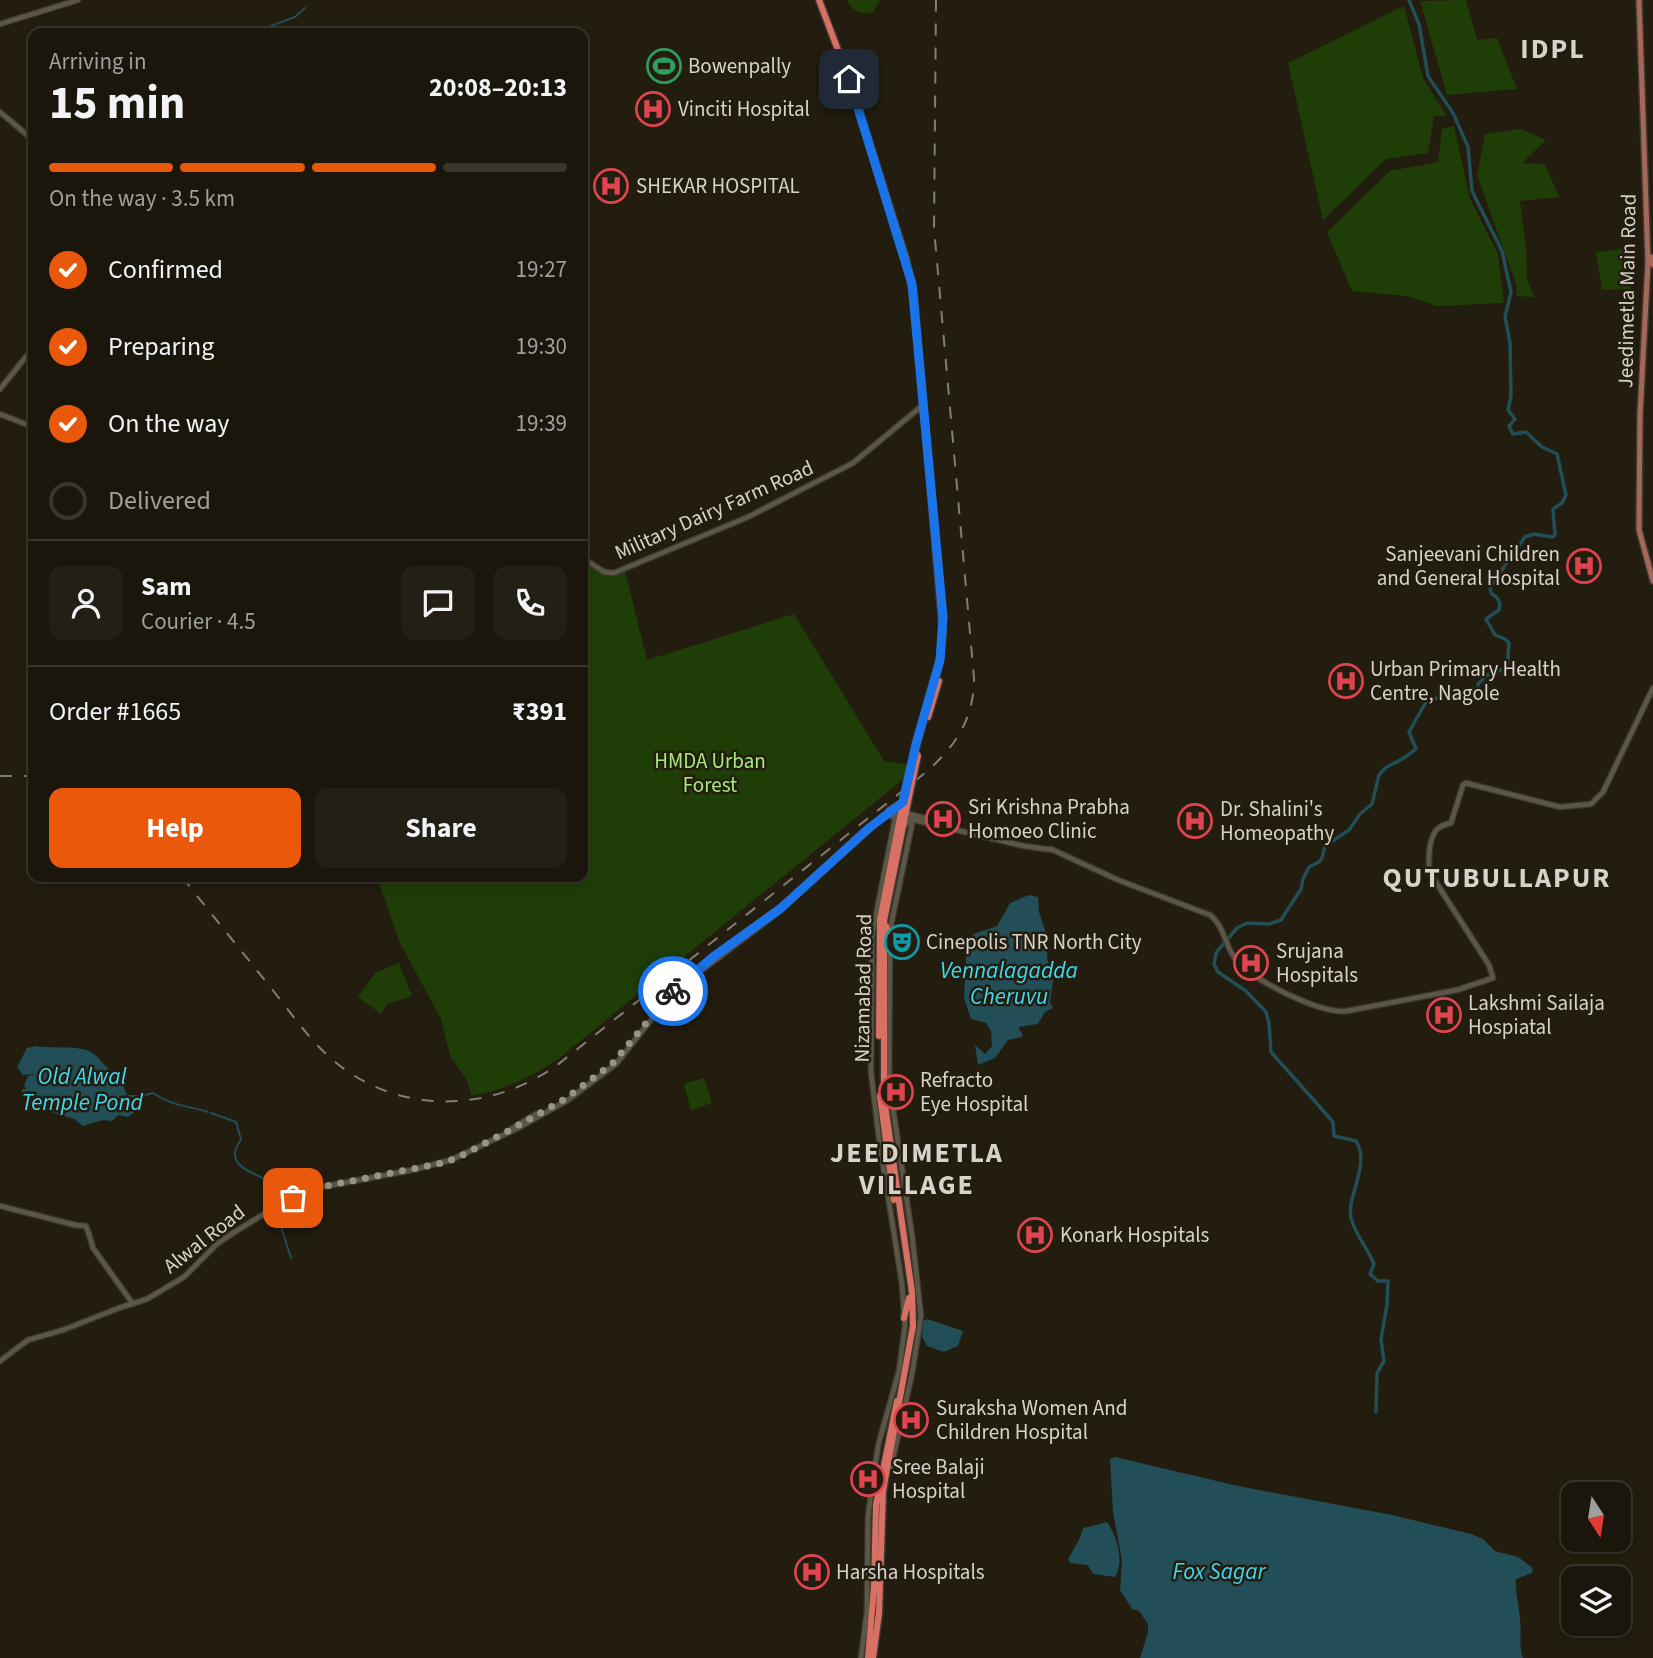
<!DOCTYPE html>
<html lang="en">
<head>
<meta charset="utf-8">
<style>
	:root { --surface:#1a160b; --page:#231f14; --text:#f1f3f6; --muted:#9f9f9d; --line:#38352c; --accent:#ea580c }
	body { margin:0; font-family:"Source Sans 3",sans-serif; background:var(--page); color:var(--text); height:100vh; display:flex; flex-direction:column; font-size:26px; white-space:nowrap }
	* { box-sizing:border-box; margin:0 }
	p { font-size:23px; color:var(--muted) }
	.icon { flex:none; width:38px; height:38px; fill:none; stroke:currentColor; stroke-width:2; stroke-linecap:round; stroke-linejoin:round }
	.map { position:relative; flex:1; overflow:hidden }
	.details { position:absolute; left:28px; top:28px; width:560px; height:854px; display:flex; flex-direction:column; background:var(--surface); border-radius:14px; box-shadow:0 4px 10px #0003,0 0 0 2px var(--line) }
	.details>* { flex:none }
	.needle { width:46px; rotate:168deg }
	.tools { position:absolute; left:1561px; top:1482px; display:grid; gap:14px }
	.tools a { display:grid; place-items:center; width:70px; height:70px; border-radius:14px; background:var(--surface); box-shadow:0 4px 10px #0003,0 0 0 2px var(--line); font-size:35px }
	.pin { position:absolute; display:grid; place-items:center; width:60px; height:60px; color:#fff; margin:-30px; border-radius:14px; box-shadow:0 4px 10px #0006 }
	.courier { position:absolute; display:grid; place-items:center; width:70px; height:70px; margin:-35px; border:5px solid #1a73e8; border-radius:50%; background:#fff; color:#222; box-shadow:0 2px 9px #0007 }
	.headline em { font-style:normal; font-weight:700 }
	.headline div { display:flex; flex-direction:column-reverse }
	.headline { display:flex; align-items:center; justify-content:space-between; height:119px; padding:0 21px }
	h1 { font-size:46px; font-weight:700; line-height:52px }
	.bar { display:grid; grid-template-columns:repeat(4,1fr); gap:10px 7px; align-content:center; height:84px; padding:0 21px }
	.bar i { height:9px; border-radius:5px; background:var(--line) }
	.bar .current { background:var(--accent) }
	.bar p { grid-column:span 4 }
	.line { display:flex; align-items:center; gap:18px; padding:0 21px; border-top:2px solid var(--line) }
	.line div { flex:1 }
	.round { display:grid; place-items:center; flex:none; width:74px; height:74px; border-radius:14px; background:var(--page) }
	ol { padding:0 21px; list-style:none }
	li { display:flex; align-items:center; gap:21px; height:77px }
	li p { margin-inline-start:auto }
	li .icon { padding:7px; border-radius:50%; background:var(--accent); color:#fff; stroke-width:4 }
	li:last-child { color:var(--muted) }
	li i { width:38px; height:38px; border:4px solid var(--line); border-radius:50% }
	.primary-button { display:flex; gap:14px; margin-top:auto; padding:14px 21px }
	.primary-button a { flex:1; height:80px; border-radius:14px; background:var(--accent); color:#fff; font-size:28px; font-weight:700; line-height:80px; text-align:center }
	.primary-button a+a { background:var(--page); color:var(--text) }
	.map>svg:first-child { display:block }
	.green { fill:#1e3d07 }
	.water { fill:#214e57 }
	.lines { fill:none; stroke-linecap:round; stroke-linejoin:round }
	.stream { stroke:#214e57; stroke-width:2 }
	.canal { stroke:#214e57; stroke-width:3.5 }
	.secondary-casing { stroke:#3d3830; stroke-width:7 }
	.primary-casing { stroke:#3d3830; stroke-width:8 }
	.highway-casing { stroke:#3d3830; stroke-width:9 }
	.secondary { stroke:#5c5646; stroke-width:4.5 }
	.primary { stroke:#a66658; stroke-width:5 }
	.highway { stroke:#d87064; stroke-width:6 }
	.rail { stroke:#837e73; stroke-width:2; stroke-dasharray:12 12; stroke-linecap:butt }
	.highway-bridge-casing { stroke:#3d3830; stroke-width:9; stroke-linecap:butt }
	.highway-bridge { stroke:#d87064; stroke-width:6 }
	.done { stroke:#989389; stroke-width:7; stroke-dasharray:0 12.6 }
	.route { stroke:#1a73e8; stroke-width:9 }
	.labels { text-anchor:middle; stroke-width:5; stroke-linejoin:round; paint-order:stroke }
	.poi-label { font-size:21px; fill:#d7d3ca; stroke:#231d0f; text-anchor:start }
	.street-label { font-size:21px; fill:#d7d3ca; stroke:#231d0f }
	.park-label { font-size:21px; fill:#a3e97b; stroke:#231d0f }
	.water-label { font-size:23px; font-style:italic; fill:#41d8f1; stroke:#231d0f }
	.district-label { font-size:28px; font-weight:bold; letter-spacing:2px; fill:#d7d3ca; stroke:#231d0f }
</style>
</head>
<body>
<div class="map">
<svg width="1653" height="1658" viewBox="0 0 1653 1658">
	<rect width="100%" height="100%" fill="#231d0f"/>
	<path class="green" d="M847,0H880L873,12C862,16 852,11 847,0Z
		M1466,0L1477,40L1497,38L1517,89L1447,95L1420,1Z
		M1404,6L1423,78L1447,116H1434L1428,153L1386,159L1323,220L1288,63Z
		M1454,126L1470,199L1498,254L1504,303L1437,306L1407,296L1352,291L1327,232L1390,171L1438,162L1442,129Z
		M1521,129L1546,140L1522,163L1545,164L1559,197L1520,201L1526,248L1527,279L1534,297L1516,296L1517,287L1477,175L1485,134Z
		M1626,249L1631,289L1602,290L1596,252Z
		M583,558C600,569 603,576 624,567L647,660L794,614L884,761L910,765L901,781L558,1059C531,1077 505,1090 472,1096L467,1080L450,1056L441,1019L400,943L377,877H583Z
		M399,963L412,996L387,1004L381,1014L358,997L375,973Z
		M704,1078L712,1103L691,1110L684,1084Z"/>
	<path class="water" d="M1029,895L1038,897L1039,912L1047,936V958L1053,980L1050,1002L1053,1008L1045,1012L1038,1024L1019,1027V1029L1023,1035L1022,1037L1008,1040L995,1058L978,1065L975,1045L985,1054L992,1046L991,1031L986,1023L971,1019L964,998L967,942L974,934L997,926L1010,903Z
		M36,1046C50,1049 78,1045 91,1052C103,1059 107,1077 127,1074L124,1088L127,1095L118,1099L114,1104L122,1100L125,1102L132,1100L134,1108L127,1111L135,1112L128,1117L118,1115L112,1121L103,1120L83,1126L74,1119L51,1112L48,1106L53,1103L52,1100L37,1102L27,1101L21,1091L23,1089H27L24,1086L28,1076L36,1074L23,1075L17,1067L27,1048Z
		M927,1319L963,1331L958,1346L944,1352L927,1346L922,1337L923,1321Z
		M1115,1457L1238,1486L1392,1515L1471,1534L1483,1539L1495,1551L1518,1557L1533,1568L1532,1573L1516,1579C1515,1593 1519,1605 1520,1619C1522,1633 1518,1644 1523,1658H1140L1148,1632V1624L1139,1611L1132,1609L1120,1590L1122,1560L1113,1512L1110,1459Z
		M1107,1522C1117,1537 1125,1561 1115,1577L1093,1574L1088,1565L1070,1563L1068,1559L1080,1538L1083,1528Z"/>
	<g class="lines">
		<path class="stream" d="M257,33L260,30L295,17L305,8
			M128,1096H142L153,1093C174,1107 186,1105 208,1112
			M211,1113L236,1122L241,1139C240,1142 237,1145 236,1149C228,1170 267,1177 281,1187L283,1200
			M284,1205L281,1227L291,1258"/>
		<path class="canal" d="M1376,1412L1377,1373L1384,1361L1381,1339L1387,1305L1388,1281H1378L1370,1274L1374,1264C1368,1249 1355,1234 1351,1218C1346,1198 1371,1164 1356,1141L1334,1136L1333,1122L1327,1115L1271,1052L1269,1023L1266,1012L1246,991L1218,972L1214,964L1216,953L1237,928L1247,923L1269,924L1281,920L1301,889L1303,879L1309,867L1319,862L1322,858L1325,846L1349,830L1360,814L1372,804L1379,775L1385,768L1404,758L1416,749L1409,732L1426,702L1432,701L1448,691L1464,699H1471L1478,690V684L1487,675L1507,668L1509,643L1505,639L1495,635L1486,619L1499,610C1501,601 1498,598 1491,593L1490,587L1525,537L1534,534L1552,537L1555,535L1553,509L1562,503L1566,495L1557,454L1542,447L1526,432L1513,434L1509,426L1515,419L1508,410L1511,396L1510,343L1505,317L1511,292L1502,251L1472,191L1468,147L1453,113L1428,76L1419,24L1409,0"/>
		<g class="secondary-casing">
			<path id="secondary" d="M0,24L78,0
				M0,112L33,140
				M0,389L33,348
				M0,414L33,427
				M583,558L604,572L614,573L748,517L853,463L923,405
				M905,813L932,820
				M906,825L910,819L1024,846L1053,850
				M1051,849L1118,880L1210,915C1225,926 1225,949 1238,962C1257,982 1320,1014 1347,1011L1457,990L1493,978L1489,965L1430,873C1428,861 1428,834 1440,827C1443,825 1447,824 1451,823L1463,785L1466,783L1560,807L1591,804L1603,792L1653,688
				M511,1129L536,1114
				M0,1206L75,1225L86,1226L88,1232
				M88,1231L93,1248L133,1304
				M0,1361L28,1340L63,1330L119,1308L147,1299L184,1277L217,1244L233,1233L280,1204L311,1189L412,1170L451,1160L518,1128L568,1100L616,1064L658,1011L689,980L776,914L880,820L889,814L900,815
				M891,1467L912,1374L921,1316L912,1235L889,1082L890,930L912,824
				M861,1658L867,1611L868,1518L872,1485L879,1442L899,1371L905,1326L902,1284L879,1139L871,1072L872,935L895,819L890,815"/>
		</g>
		<g class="primary-casing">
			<path id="primary" d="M1639,0L1648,262L1640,415L1639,530L1653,581
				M1651,257L1653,265"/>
		</g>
		<g class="highway-casing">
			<path id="highway" d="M819,0L849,79L906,259L914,297L943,632L940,660L910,769
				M928,717L939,681
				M889,811L902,803
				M886,926L890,937
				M879,1036L880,920L905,792
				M880,1096L894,1200
				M904,1318L909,1298
				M868,1658L874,1587L876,1505L897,1401
				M873,1658L879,1613L883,1491L913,1326L912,1292L884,1098V921L910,792"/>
		</g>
		<use href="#secondary" class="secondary"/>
		<use href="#primary" class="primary"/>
		<use href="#highway" class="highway"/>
		<path class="rail" d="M0,776H33
			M182,877C213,916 244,954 275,993C294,1017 311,1042 334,1061C398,1115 489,1113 556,1066L920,777C953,750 974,722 974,678L934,228L936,0"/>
		<g class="highway-bridge-casing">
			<path id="highway-bridge" d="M905,792L910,769
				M910,792L918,755"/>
		</g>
		<use href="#highway-bridge" class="highway-bridge"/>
	</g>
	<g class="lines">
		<path class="done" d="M293,1198L311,1189L442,1163L459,1157L510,1130L565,1099L612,1064L673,991"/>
		<path class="route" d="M673,991L713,957L781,908L869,828L903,802L916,744L940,660L943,617L912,284L849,79"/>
	</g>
	<defs>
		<g id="stadium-ring" transform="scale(1.75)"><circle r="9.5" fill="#231d0f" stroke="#2e9e5b" stroke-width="1.5"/><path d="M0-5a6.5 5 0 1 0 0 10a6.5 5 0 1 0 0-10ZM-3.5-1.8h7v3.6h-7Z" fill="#2e9e5b"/></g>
		<g id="hospital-ring" transform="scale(1.75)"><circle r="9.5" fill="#231d0f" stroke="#e0444e" stroke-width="1.5"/><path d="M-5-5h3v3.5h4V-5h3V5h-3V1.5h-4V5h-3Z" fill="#e0444e"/></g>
		<g id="theatre-ring" transform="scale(1.75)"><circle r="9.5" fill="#231d0f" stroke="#0f9aa8" stroke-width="1.5"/><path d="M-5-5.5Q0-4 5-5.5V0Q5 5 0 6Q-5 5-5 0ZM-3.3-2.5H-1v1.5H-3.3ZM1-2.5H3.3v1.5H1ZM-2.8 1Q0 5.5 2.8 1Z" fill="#0f9aa8"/></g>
	</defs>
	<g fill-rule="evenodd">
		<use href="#stadium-ring" x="664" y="66"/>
		<use href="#hospital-ring" x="653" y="109"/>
		<use href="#hospital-ring" x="611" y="186"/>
		<use href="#hospital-ring" x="1584" y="566"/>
		<use href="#hospital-ring" x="1346" y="681"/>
		<use href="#hospital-ring" x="943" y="819"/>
		<use href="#hospital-ring" x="1195" y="821"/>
		<use href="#theatre-ring" x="902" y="942"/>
		<use href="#hospital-ring" x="1251" y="963"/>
		<use href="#hospital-ring" x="1444" y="1015"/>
		<use href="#hospital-ring" x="896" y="1092"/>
		<use href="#hospital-ring" x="1035" y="1235"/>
		<use href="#hospital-ring" x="911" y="1420"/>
		<use href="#hospital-ring" x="868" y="1479"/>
		<use href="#hospital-ring" x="812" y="1572"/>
	</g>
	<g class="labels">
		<g class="poi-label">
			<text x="688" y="73">Bowenpally</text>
			<text x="678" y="116">Vinciti Hospital</text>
			<text x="636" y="193">SHEKAR HOSPITAL</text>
			<text x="1560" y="561" text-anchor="end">Sanjeevani Children<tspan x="1560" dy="24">and General Hospital</tspan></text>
			<text x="1370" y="676">Urban Primary Health<tspan x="1370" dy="24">Centre, Nagole</tspan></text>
			<text x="968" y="814">Sri Krishna Prabha<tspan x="968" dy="24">Homoeo Clinic</tspan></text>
			<text x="1220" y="816">Dr. Shalini's<tspan x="1220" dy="24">Homeopathy</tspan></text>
			<text x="926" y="949">Cinepolis TNR North City</text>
			<text x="1276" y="958">Srujana<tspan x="1276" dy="24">Hospitals</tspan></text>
			<text x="1468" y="1010">Lakshmi Sailaja<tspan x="1468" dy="24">Hospiatal</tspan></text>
			<text x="920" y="1087">Refracto<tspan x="920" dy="24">Eye Hospital</tspan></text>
			<text x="1060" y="1242">Konark Hospitals</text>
			<text x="936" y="1415">Suraksha Women And<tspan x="936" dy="24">Children Hospital</tspan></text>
			<text x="892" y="1474">Sree Balaji<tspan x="892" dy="24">Hospital</tspan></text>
			<text x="836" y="1579">Harsha Hospitals</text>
		</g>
		<g class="street-label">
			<text transform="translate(1627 291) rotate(-89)" y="7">Jeedimetla Main Road</text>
			<text transform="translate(714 510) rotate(-24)" y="7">Military Dairy Farm Road</text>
			<text transform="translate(863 988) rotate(-89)" y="7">Nizamabad Road</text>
			<text transform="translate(204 1239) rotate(-38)" y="7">Alwal Road</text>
		</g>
		<g class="park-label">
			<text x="710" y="768">HMDA Urban<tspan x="710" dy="24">Forest</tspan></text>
		</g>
		<g class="water-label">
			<text x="1009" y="978">Vennalagadda<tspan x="1009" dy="26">Cheruvu</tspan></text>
			<text x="82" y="1084">Old Alwal<tspan x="82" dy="26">Temple Pond</tspan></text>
			<text x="1219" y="1579">Fox Sagar</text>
		</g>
		<g class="district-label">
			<text x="1553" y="58">IDPL</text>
			<text x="1497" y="887">QUTUBULLAPUR</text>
			<text x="917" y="1162">JEEDIMETLA<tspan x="917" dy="32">VILLAGE</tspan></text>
		</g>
	</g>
</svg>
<div class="tools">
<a><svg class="needle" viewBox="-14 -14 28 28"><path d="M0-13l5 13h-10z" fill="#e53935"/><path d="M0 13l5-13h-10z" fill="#9f9f9d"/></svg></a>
<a><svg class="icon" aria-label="layers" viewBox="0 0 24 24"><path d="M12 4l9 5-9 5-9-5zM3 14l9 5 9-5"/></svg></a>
</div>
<div class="pin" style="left:293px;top:1198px;background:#ea580c"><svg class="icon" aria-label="bag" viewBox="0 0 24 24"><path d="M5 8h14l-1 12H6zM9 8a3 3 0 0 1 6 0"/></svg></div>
<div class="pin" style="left:849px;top:79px;background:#1f2937"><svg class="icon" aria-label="home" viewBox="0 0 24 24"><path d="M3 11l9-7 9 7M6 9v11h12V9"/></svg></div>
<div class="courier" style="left:673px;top:991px"><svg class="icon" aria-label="bike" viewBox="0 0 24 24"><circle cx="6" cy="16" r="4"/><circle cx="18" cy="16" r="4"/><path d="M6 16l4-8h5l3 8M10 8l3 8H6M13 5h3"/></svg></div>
<section class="details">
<div class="headline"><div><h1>15 min</h1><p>Arriving in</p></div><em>20:08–20:13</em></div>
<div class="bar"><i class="current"></i><i class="current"></i><i class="current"></i><i></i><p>On the way · 3.5 km</p></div>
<ol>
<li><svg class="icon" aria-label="check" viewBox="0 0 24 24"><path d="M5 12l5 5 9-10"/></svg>Confirmed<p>19:27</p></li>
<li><svg class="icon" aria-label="check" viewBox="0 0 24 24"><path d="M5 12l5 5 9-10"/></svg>Preparing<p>19:30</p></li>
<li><svg class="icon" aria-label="check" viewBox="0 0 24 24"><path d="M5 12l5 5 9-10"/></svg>On the way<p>19:39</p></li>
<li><i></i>Delivered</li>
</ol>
<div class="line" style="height:126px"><a class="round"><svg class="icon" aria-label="person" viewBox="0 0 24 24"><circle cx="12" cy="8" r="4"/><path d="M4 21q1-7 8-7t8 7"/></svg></a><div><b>Sam</b><p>Courier · 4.5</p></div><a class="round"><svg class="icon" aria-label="chat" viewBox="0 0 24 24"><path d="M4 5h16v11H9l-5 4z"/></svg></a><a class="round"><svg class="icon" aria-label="phone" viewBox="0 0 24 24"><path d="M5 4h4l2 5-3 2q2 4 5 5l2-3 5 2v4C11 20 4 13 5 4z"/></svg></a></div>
<div class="line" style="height:91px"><div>Order #1665</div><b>₹391</b></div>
<div class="primary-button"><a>Help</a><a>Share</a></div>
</section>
</div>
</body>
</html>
